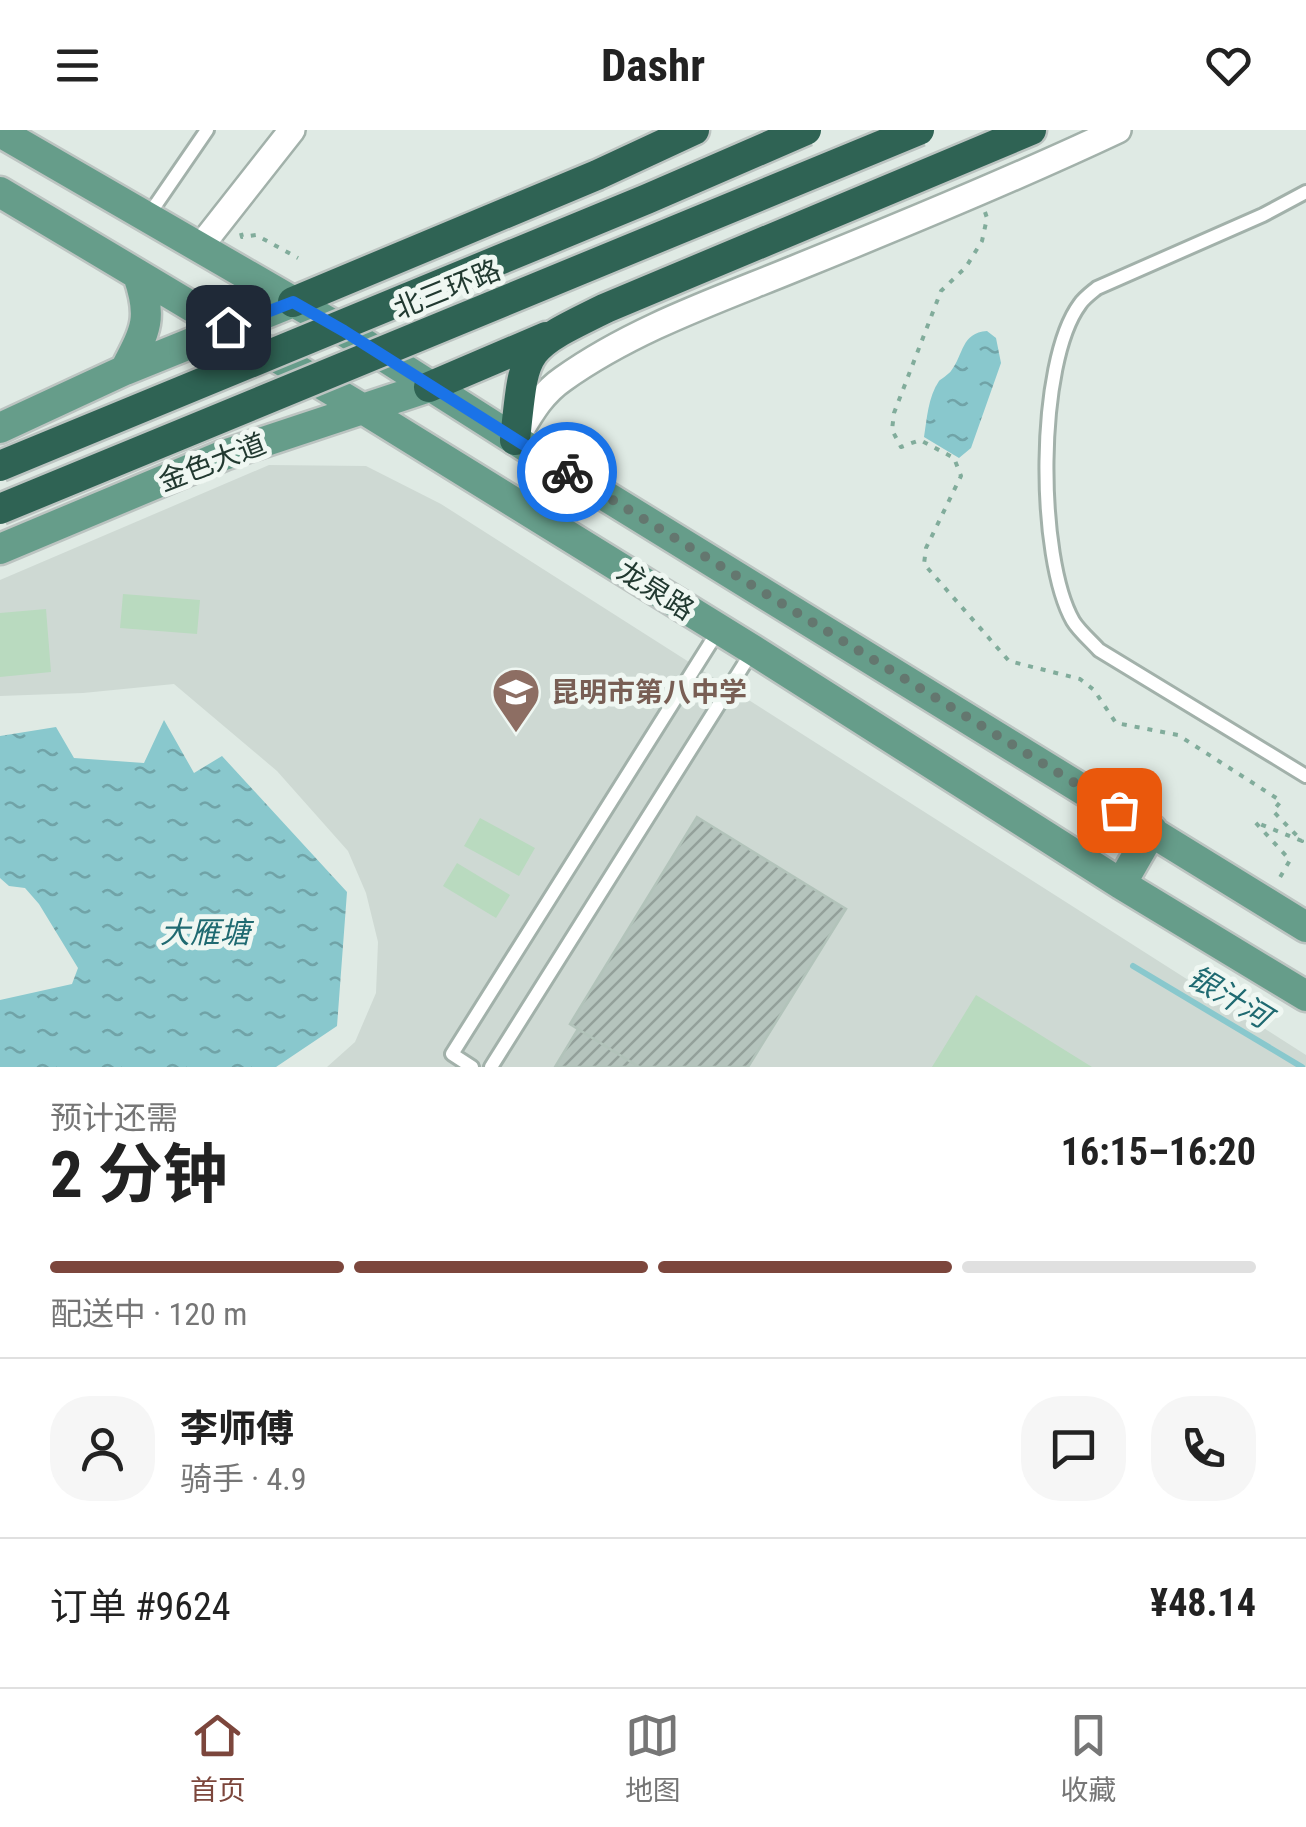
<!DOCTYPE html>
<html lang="zh">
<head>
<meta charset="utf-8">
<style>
	:root { --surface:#fff; --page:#f6f6f6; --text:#222; --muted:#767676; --line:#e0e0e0; --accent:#7c463c }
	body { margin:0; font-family:"Roboto Condensed","Noto Sans SC",sans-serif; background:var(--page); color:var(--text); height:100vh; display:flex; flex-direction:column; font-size:38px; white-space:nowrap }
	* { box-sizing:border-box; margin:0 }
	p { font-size:32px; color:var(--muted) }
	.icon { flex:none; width:55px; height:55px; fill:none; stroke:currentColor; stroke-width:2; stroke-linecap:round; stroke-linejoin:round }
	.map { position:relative; height:937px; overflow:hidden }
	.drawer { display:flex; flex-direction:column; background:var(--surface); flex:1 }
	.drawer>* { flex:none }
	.pin { position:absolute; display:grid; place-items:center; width:85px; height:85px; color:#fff; margin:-42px; border-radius:20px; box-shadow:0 5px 15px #0006 }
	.courier { position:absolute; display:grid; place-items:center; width:100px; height:100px; margin:-50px; border:8px solid #1a73e8; border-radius:50%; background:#fff; color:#222; box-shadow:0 2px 12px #0007 }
	.overview em { font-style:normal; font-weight:700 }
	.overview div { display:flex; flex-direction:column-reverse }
	.overview { display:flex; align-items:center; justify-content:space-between; height:170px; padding:0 50px }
	h1 { font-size:65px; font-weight:700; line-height:75px }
	.bar { display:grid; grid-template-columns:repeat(4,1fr); gap:15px 10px; align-content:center; height:120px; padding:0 50px }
	.bar i { height:12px; border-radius:8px; background:var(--line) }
	.bar .current { background:var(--accent) }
	.bar p { grid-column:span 4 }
	.line { display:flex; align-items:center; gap:25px; padding:0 50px; border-top:2px solid var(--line) }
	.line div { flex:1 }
	.round { display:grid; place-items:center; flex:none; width:105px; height:105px; border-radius:40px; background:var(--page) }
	header { display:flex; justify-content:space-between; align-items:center; height:130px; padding:0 50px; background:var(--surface); font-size:45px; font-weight:700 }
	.tabs { display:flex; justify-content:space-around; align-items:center; height:140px; border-top:2px solid var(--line); background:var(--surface); font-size:28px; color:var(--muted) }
	.tabs a { display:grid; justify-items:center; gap:5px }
	.tabs .current { color:var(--accent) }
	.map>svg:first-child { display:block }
	.built { fill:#ced9d3 }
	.grass { fill:#b9dabf }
	.water { fill:url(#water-ripples) }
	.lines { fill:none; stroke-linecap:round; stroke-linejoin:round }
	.stream { stroke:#89c8cd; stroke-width:6 }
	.building { fill:url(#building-hatch); stroke:#b2c3ba; stroke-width:2.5 }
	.lane-casing { stroke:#a2b1aa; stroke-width:18 }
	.street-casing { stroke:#a2b1aa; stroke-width:30 }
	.primary-casing { stroke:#bcc4c1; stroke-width:35 }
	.highway-casing { stroke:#bcc4c1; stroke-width:35 }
	.path { stroke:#81ac9b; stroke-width:4; stroke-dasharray:5 8; stroke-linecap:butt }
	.lane { stroke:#fff; stroke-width:12 }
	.street { stroke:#fff; stroke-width:25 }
	.primary { stroke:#669d8a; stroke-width:30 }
	.highway { stroke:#2f6354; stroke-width:30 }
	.highway-bridge-casing { stroke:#bcc4c1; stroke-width:35; stroke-linecap:butt }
	.highway-bridge { stroke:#2f6354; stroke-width:30 }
	.done { stroke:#64776f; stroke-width:10; stroke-dasharray:0 18 }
	.route { stroke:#1a73e8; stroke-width:12 }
	.labels { text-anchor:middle; stroke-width:10; stroke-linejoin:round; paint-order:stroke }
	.street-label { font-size:28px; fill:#213930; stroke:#eff7f2 }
	.education-label { font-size:28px; font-weight:bold; fill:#785e54; stroke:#eff7f2; text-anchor:start }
	.water-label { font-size:30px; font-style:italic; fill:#1f6a71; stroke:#eff7f2 }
</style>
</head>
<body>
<header><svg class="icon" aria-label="menu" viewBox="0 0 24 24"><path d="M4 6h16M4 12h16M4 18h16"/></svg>Dashr<svg class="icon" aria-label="heart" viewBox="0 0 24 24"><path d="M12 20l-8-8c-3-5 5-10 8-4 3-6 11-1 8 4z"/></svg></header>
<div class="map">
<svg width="1306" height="937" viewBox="0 0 1306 937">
	<defs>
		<pattern id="water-ripples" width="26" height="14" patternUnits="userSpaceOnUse" patternTransform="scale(2.5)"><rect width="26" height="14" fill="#89c8cd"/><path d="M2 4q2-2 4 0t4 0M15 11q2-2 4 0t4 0" fill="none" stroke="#70a3a7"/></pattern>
		<pattern id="building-hatch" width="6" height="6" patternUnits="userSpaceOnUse" patternTransform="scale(2.5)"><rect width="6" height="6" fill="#b5c4bd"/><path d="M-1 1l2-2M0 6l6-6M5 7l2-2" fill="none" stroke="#93a09a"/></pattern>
	</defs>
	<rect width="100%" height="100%" fill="#dfeae4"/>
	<path class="built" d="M269,335L366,336L441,374L1306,925V937H327L355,912L376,863L378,812L366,763L348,721L277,641L174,554L83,563L0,566V450Z"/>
	<path class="grass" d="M123,464L200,470L197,504L120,498Z
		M46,479L51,542L0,547V483Z
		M480,688L535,718L519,746L464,716Z
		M457,733L510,765L496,788L443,756Z
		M976,865L1092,937H932Z"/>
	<path class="water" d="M987,201L996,208L1001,233L971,318L959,328L924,307C927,289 928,267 939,251C940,250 950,243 951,241C964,224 961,203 987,201Z
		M164,590L194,643L222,626L347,762L337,896L276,937H0V870L72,854L78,838L39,774L25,758L9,756L0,748V606L56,597L74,628L144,633Z"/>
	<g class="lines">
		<path class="stream" d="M1133,836L1302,937"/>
	</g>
	<path class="building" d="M697,687L846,779L748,937H639L570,894Z
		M578,899L639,937H555Z"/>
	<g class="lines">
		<g class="lane-casing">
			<path id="lane" d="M1306,62L1263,85L1097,158C1091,163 1084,168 1080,174C1036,233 1037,428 1073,491C1079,501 1091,511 1099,520L1306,646
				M148,86L207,0
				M472,937L452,924L718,501
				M491,937L753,520"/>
		</g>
		<g class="street-casing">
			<path id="street" d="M200,117L292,0
				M516,308C530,285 541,264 563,249C633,199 718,170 796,138C905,94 1012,50 1118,0"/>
		</g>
		<g class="primary-casing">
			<path id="primary" d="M0,2L344,201L547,330L1306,797
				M0,62L363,279L753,520L1121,754L1306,866
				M125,240C146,200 153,188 138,145
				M0,298L125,240L293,172
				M0,419L224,325L429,257
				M1121,754L1152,700"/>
		</g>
		<g class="highway-casing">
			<path id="highway" d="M293,172L597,45L694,0
				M429,257L546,207
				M515,310C525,217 520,220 606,178L1031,0"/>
		</g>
		<path class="path" d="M985,82L987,88L982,111L966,137L941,161L894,283L892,300L901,317L920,310L954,328L961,346L926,418L924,434L1009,531L1080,549L1094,560L1116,593L1178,605L1281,671L1273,681L1302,711L1255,692L1290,730L1279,749
			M241,103L242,107L256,105L298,128"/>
		<use href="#lane" class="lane"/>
		<use href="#street" class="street"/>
		<use href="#primary" class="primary"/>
		<use href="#highway" class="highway"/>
		<g class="highway-bridge-casing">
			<path id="highway-bridge" d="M0,336L647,69L806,0
				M0,379L919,0"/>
		</g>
		<use href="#highway-bridge" class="highway-bridge"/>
	</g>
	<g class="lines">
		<path class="done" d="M567,342L1119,680"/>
		<path class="route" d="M228,197L293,172L344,201L567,342"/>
	</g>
	<defs>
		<g id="school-pin" transform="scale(2.5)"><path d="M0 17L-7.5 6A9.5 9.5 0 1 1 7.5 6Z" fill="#8d6e63" stroke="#eff7f2"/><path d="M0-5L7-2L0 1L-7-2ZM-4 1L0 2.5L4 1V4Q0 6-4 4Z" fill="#fff"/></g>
	</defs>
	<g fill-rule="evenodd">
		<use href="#school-pin" x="516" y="562"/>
	</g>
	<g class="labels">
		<g class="street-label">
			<text transform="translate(447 159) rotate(-22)" y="10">北三环路</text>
			<text transform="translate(212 332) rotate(-21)" y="10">金色大道</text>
			<text transform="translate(656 460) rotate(32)" y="10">龙泉路</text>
		</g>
		<g class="education-label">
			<text x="551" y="572">昆明市第八中学</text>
		</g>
		<g class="water-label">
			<text x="205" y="813">大雁塘</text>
			<text transform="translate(1229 867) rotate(31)" y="10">银汁河</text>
		</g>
	</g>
</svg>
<div class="pin" style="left:1119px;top:680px;background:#ea580c"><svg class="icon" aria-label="bag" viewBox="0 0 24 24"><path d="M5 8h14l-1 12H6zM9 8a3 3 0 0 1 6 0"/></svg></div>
<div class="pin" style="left:228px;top:197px;background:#1f2937"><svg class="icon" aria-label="home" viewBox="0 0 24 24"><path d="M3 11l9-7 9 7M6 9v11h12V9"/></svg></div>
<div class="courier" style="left:567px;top:342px"><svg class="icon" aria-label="bike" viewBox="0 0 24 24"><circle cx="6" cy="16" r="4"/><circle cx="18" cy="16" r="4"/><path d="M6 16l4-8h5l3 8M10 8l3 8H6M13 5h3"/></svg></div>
</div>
<section class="drawer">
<div class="overview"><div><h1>2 分钟</h1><p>预计还需</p></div><em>16:15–16:20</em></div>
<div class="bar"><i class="current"></i><i class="current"></i><i class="current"></i><i></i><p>配送中 · 120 m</p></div>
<div class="line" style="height:180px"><a class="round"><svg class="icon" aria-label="person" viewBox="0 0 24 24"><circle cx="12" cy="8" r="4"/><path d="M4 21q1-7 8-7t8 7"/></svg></a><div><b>李师傅</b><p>骑手 · 4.9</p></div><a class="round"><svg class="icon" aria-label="chat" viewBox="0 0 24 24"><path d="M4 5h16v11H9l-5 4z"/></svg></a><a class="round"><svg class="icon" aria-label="phone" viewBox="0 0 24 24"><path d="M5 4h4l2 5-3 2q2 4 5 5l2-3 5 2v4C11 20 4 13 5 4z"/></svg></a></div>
<div class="line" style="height:130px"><div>订单 #9624</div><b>¥48.14</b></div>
</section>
<nav class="tabs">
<a class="current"><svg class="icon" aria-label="home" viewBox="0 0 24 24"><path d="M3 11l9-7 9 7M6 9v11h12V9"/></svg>首页</a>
<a><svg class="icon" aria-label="map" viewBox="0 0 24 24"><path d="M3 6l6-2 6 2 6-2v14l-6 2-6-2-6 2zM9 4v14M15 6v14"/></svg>地图</a>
<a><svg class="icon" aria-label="saved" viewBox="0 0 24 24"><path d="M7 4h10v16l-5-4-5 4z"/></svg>收藏</a>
</nav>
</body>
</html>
